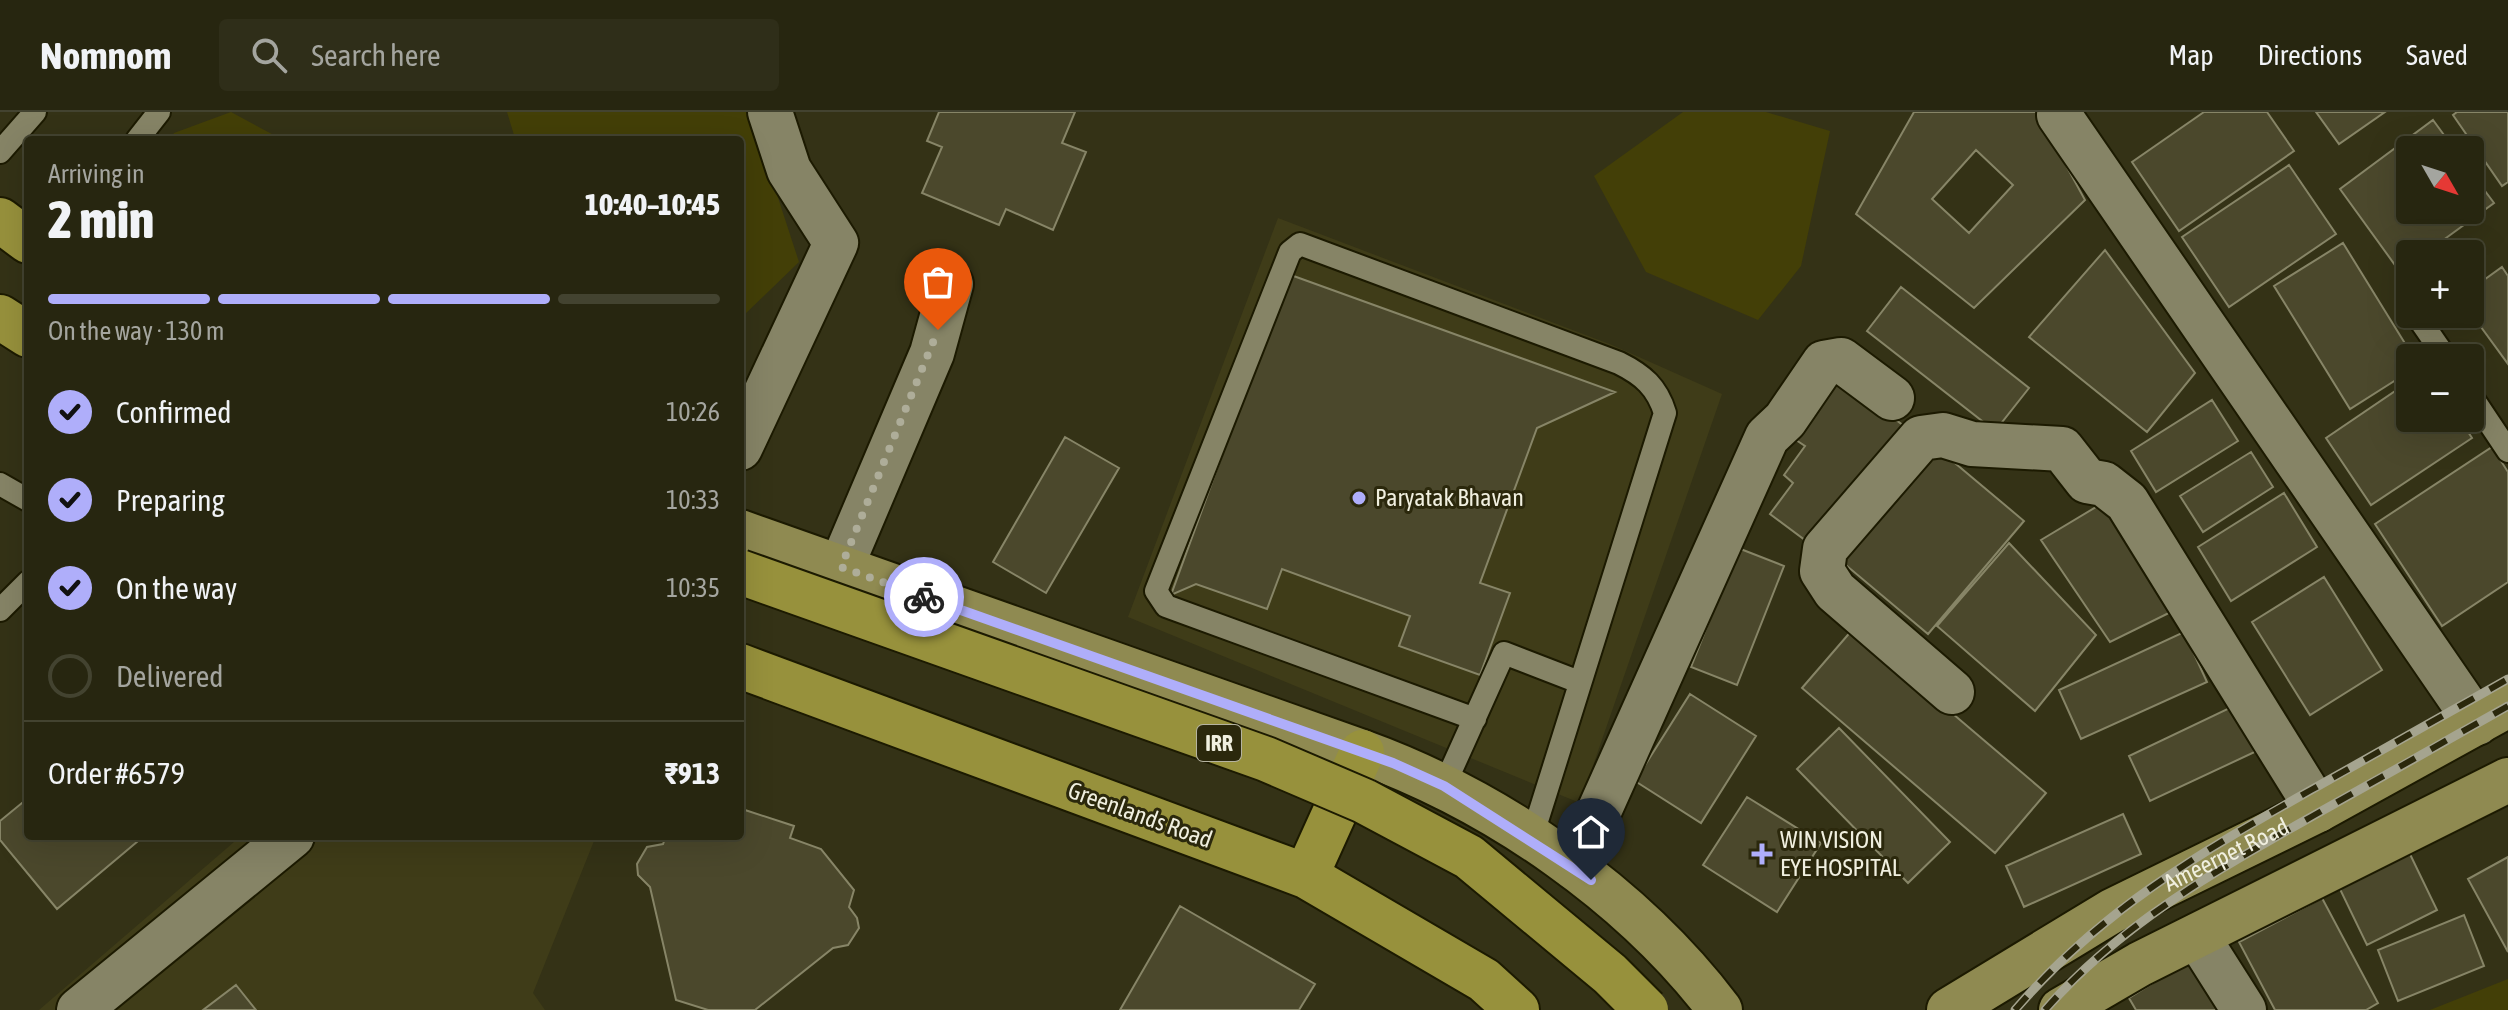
<!DOCTYPE html>
<html lang="en">
<head>
<meta charset="utf-8">
<style>
	:root { --surface:#272610; --page:#2f2e19; --text:#f1f3f6; --muted:#a4a59f; --line:#434330; --accent:#afaefa }
	body { margin:0; font-family:"Asap Condensed",sans-serif; background:var(--page); color:var(--text); height:100vh; display:flex; flex-direction:column; font-size:30px; white-space:nowrap }
	* { box-sizing:border-box; margin:0 }
	p { font-size:26px; color:var(--muted) }
	.icon { flex:none; width:44px; height:44px; fill:none; stroke:currentColor; stroke-width:2; stroke-linecap:round; stroke-linejoin:round }
	.map { position:relative; flex:1; overflow:hidden }
	.sheet { position:absolute; left:24px; top:24px; width:720px; height:704px; display:flex; flex-direction:column; background:var(--surface); border-radius:8px; box-shadow:0 8px 32px #0002,0 0 0 2px var(--line) }
	.sheet>* { flex:none }
	.needle { width:52px; rotate:129deg }
	.fabs { position:absolute; left:2396px; top:24px; display:grid; gap:16px }
	.fabs a { display:grid; place-items:center; width:88px; height:88px; border-radius:8px; background:var(--surface); box-shadow:0 8px 32px #0002,0 0 0 2px var(--line); font-size:40px }
	.pin { position:absolute; display:grid; place-items:center; width:68px; height:68px; color:#fff; margin:-82px -34px; border-radius:50% 50% 50% 0; rotate:-45deg; box-shadow:0 0 8px #0007 }
	.pin .icon { rotate:45deg }
	.courier { position:absolute; display:grid; place-items:center; width:80px; height:80px; margin:-40px; border:6px solid #afaefa; border-radius:50%; background:#fff; color:#222; box-shadow:0 2px 10px #0007 }
	.head em { font-style:normal; font-weight:800 }
	.head div { display:flex; flex-direction:column-reverse }
	.head { display:flex; align-items:center; justify-content:space-between; height:136px; padding:0 24px }
	h1 { font-size:52px; font-weight:800; line-height:60px }
	.bar { display:grid; grid-template-columns:repeat(4,1fr); gap:12px 8px; align-content:center; height:96px; padding:0 24px }
	.bar i { height:10px; border-radius:6px; background:var(--line) }
	.bar .active { background:var(--accent) }
	.bar p { grid-column:span 4 }
	.line { display:flex; align-items:center; gap:20px; padding:0 24px; border-top:2px solid var(--line) }
	.line div { flex:1 }
	ol { padding:0 24px; list-style:none }
	li { display:flex; align-items:center; gap:24px; height:88px }
	li p { margin-inline-start:auto }
	li .icon { padding:8px; border-radius:50%; background:var(--accent); color:#111; stroke-width:4 }
	li:last-child { color:var(--muted) }
	li i { width:44px; height:44px; border:4px solid var(--line); border-radius:50% }
	header { display:flex; align-items:center; gap:48px; box-sizing:border-box; height:112px; padding:0 40px; background:var(--surface); border-bottom:2px solid var(--line) }
	header strong { font-size:38px }
	nav { display:flex; gap:44px; margin-inline-start:auto; font-size:28px }
	.search { width:560px; height:72px; background:var(--page); display:flex; align-items:center; gap:20px; box-sizing:border-box; padding:0 28px; border-radius:8px; color:var(--muted); font-size:30px }
	.map>svg:first-child { display:block }
	.built { fill:#3f3c18 }
	.green { fill:#433f07 }
	.building { fill:#4b482c; stroke:#878567; stroke-width:2; fill-rule:evenodd }
	.lines { fill:none; stroke-linecap:round; stroke-linejoin:round }
	.lane-casing { stroke:#1c1a01; stroke-width:26 }
	.street-casing { stroke:#1c1a01; stroke-width:48 }
	.secondary-casing { stroke:#1c1a01; stroke-width:48 }
	.primary-casing { stroke:#1c1a01; stroke-width:48 }
	.lane { stroke:#868466; stroke-width:22 }
	.street { stroke:#868466; stroke-width:44 }
	.secondary { stroke:#8f8a51; stroke-width:44 }
	.primary { stroke:#97913c; stroke-width:44 }
	.rail-casing { stroke:#a5a48f; stroke-width:9 }
	.rail { stroke:#2b280c; stroke-width:6; stroke-dasharray:18; stroke-linecap:butt }
	.primary-bridge-casing { stroke:#1c1a01; stroke-width:48; stroke-linecap:butt }
	.primary-bridge { stroke:#97913c; stroke-width:44 }
	.done { stroke:#aead99; stroke-width:8; stroke-dasharray:0 14.4 }
	.route { stroke:#afaefa; stroke-width:10 }
	.poi-dot { fill:#afaefa; stroke:#2b280c; stroke-width:3 }
	.labels { text-anchor:middle; stroke-width:6; stroke-linejoin:round; paint-order:stroke }
	.shield { fill:#2b280c; stroke:#b5b3a0; stroke-width:2 }
	.shield-label { font-size:22px; font-weight:bold; fill:#f0efdf }
	.poi-label { font-size:24px; fill:#f0efdf; stroke:#2b280c; text-anchor:start }
	.street-label { font-size:24px; fill:#f0efdf; stroke:#2b280c }
</style>
</head>
<body>
<header>
<strong>Nomnom</strong>
<div class="search"><svg class="icon" aria-label="search" viewBox="0 0 24 24"><circle cx="10" cy="10" r="6"/><path d="M15 15l6 6"/></svg>Search here</div>
<nav><a>Map</a><a>Directions</a><a>Saved</a></nav>
</header>
<div class="map">
<svg width="2508" height="898" viewBox="0 0 2508 898">
	<rect width="100%" height="100%" fill="#343216"/>
	<path class="built" d="M1278,106L1612,233L1722,282L1580,691L1128,505Z
		M241,724H596L533,881L545,898H39Z"/>
	<path class="green" d="M231,0L283,28H170L174,21Z
		M507,0H750L799,150L740,207V28H509L514,23Z
		M1683,0H1766L1830,19L1801,154L1758,208L1646,160L1594,64Z
		M2508,867V898H2430Z"/>
	<path class="building" d="M939,0H1075L1062,31L1086,40L1053,118L1006,97L999,113L922,81L942,35L927,29Z
		M1914,0H2037L2085,88L1974,196L1856,102ZM1976,38L2013,73L1969,121L1932,87Z
		M2204,0H2267L2294,39L2179,119L2132,50Z
		M2316,0H2385L2339,32Z
		M2457,0H2508V70L2502,74L2453,3Z
		M2433,8L2455,38H2410V98H2470V59L2494,91L2424,142H2410V153L2400,160L2340,77Z
		M2289,53L2336,122L2229,195L2182,125Z
		M2343,131L2414,246H2410V259L2350,297L2274,174Z
		M2105,138L2195,261L2147,320L2029,225Z
		M2502,155L2508,164V252L2470,200V178Z
		M1288,162L1615,280L1537,316L1480,471L1510,481L1480,563L1399,534L1410,504L1282,457L1267,497L1196,472L1171,483Z
		M1901,175L2029,276L1995,319L1867,219Z
		M1836,263L1904,314L1813,434L1770,402L1793,371L1784,363L1805,334L1796,328Z
		M2410,269V306H2459L2472,326L2371,393L2326,326Z
		M2212,288L2238,329L2156,380L2131,339Z
		M1065,325L1119,356L1046,481L993,450Z
		M1931,331L2024,409L1928,522L1835,444Z
		M2492,335L2508,360V470L2442,514L2375,412Z
		M2251,340L2273,375L2203,420L2180,384Z
		M2284,381L2317,435L2231,489L2198,435Z
		M2111,386L2179,496L2110,530L2041,428Z
		M2009,431L2096,523L2035,599L1937,514Z
		M1738,436L1784,454L1737,573L1691,555Z
		M2324,465L2382,558L2310,603L2252,510Z
		M1853,517L2046,681L1995,741L1802,576Z
		M2184,520L2207,570L2081,627L2059,578Z
		M1690,582L1756,624L1701,711L1635,669Z
		M2240,591L2261,637L2150,689L2129,644Z
		M1839,616L1950,730L1908,771L1797,657Z
		M1747,685L1821,731L1777,800L1703,753Z
		M28,686V724H144L57,797L0,728V709Z
		M745,698L794,714L790,726L821,737L854,778L849,795L857,806L859,816L848,833L833,836L755,898H708L676,888L650,775L638,763L637,752L647,735L663,732L666,724H740V710Z
		M2123,702L2141,742L2024,795L2006,754Z
		M2408,738L2437,798L2367,833L2338,773Z
		M2508,745V840L2468,767Z
		M2322,786L2378,891L2366,898H2275L2239,830Z
		M1180,794L1315,872L1299,898H1120Z
		M2464,803L2484,854L2398,889L2378,838Z
		M2193,846L2226,898H2136L2129,886Z
		M236,873L256,898H203Z"/>
	<g class="lines">
		<g class="lane-casing">
			<path id="lane" d="M137,28L159,0
				M0,40L35,0
				M2417,204L2446,246
				M2470,282L2508,339
				M0,372L28,388
				M0,498L28,470
				M1475,607L1166,494L1156,479L1290,140L1300,132L1619,251C1643,263 1657,275 1665,301L1531,728
				M1444,674L1504,541L1579,570"/>
		</g>
		<g class="street-casing">
			<path id="street" d="M2059,3L2477,611
				M740,336L836,131L789,58L770,0
				M841,455L932,241L951,172
				M1952,580L1835,479L1822,459L1825,437L1921,326L1943,323L1972,332L2062,337L2087,369L2104,372L2127,390L2318,698
				M1574,755L1767,325L1785,308L1824,251L1841,248L1892,286
				M2197,824L2244,898
				M79,898L292,724"/>
		</g>
		<g class="secondary-casing">
			<g id="secondary">
				<path d="M740,420L1362,640C1497,689 1633,783 1720,898"/>
				<path id="s1" d="M1949,898L2112,799L2318,698L2508,593"/>
				<path d="M2061,898L2140,852L2508,668"/>
			</g>
		</g>
		<g class="primary-casing">
			<path id="primary" d="M0,108L28,129
				M0,205L28,223
				M740,554L1306,764L1484,868L1517,898
				M1306,764L1362,640"/>
		</g>
		<use href="#lane" class="lane"/>
		<use href="#street" class="street"/>
		<use href="#secondary" class="secondary"/>
		<use href="#primary" class="primary"/>
		<g class="rail-casing">
			<path id="rail" d="M2015,898C2101,798 2198,742 2311,678C2377,641 2442,604 2508,567
				M2045,898C2118,814 2215,759 2311,705C2376,668 2442,631 2508,594"/>
		</g>
		<use href="#rail" class="rail"/>
		<g class="primary-bridge-casing">
			<path id="primary-bridge" d="M740,460L1266,647L1364,689L1469,745L1610,862L1646,898"/>
		</g>
		<use href="#primary-bridge" class="primary-bridge"/>
	</g>
	<g class="lines">
		<path class="done" d="M924,485L841,455L938,218"/>
		<path class="route" d="M924,485L1393,651L1444,674L1591,768"/>
	</g>
	<g class="poi-dot">
		<circle cx="1359" cy="386" r="8"/>
		<path d="M1758 730h8v8h8v8h-8v8h-8v-8h-8v-8h8z"/>
	</g>
	<g class="labels">
		<rect class="shield" x="1197" y="613" width="44" height="36" rx="6"/>
		<g class="shield-label">
			<text x="1219" y="639">IRR</text>
		</g>
		<g class="poi-label">
			<text x="1375" y="394">Paryatak Bhavan</text>
			<text x="1780" y="736">WIN VISION<tspan x="1780" dy="28">EYE HOSPITAL</tspan></text>
		</g>
		<g class="street-label">
			<text transform="translate(1140 703) rotate(20)" y="8">Greenlands Road</text>
			<text dy="8" stroke="none"><textPath href="#s1" startOffset="318">Ameerpet Road</textPath></text>
		</g>
	</g>
</svg>
<div class="fabs">
<a><svg class="needle" viewBox="-14 -14 28 28"><path d="M0-13l5 13h-10z" fill="#e53935"/><path d="M0 13l5-13h-10z" fill="#a4a59f"/></svg></a>
<a>+</a>
<a>−</a>
</div>
<div class="pin" style="left:938px;top:218px;background:#ea580c"><svg class="icon" aria-label="bag" viewBox="0 0 24 24"><path d="M5 8h14l-1 12H6zM9 8a3 3 0 0 1 6 0"/></svg></div>
<div class="pin" style="left:1591px;top:768px;background:#1f2937"><svg class="icon" aria-label="home" viewBox="0 0 24 24"><path d="M3 11l9-7 9 7M6 9v11h12V9"/></svg></div>
<div class="courier" style="left:924px;top:485px"><svg class="icon" aria-label="bike" viewBox="0 0 24 24"><circle cx="6" cy="16" r="4"/><circle cx="18" cy="16" r="4"/><path d="M6 16l4-8h5l3 8M10 8l3 8H6M13 5h3"/></svg></div>
<section class="sheet">
<div class="head"><div><h1>2 min</h1><p>Arriving in</p></div><em>10:40–10:45</em></div>
<div class="bar"><i class="active"></i><i class="active"></i><i class="active"></i><i></i><p>On the way · 130 m</p></div>
<ol>
<li><svg class="icon" aria-label="check" viewBox="0 0 24 24"><path d="M5 12l5 5 9-10"/></svg>Confirmed<p>10:26</p></li>
<li><svg class="icon" aria-label="check" viewBox="0 0 24 24"><path d="M5 12l5 5 9-10"/></svg>Preparing<p>10:33</p></li>
<li><svg class="icon" aria-label="check" viewBox="0 0 24 24"><path d="M5 12l5 5 9-10"/></svg>On the way<p>10:35</p></li>
<li><i></i>Delivered</li>
</ol>
<div class="line" style="height:104px"><div>Order #6579</div><b>₹913</b></div>
</section>
</div>
</body>
</html>
